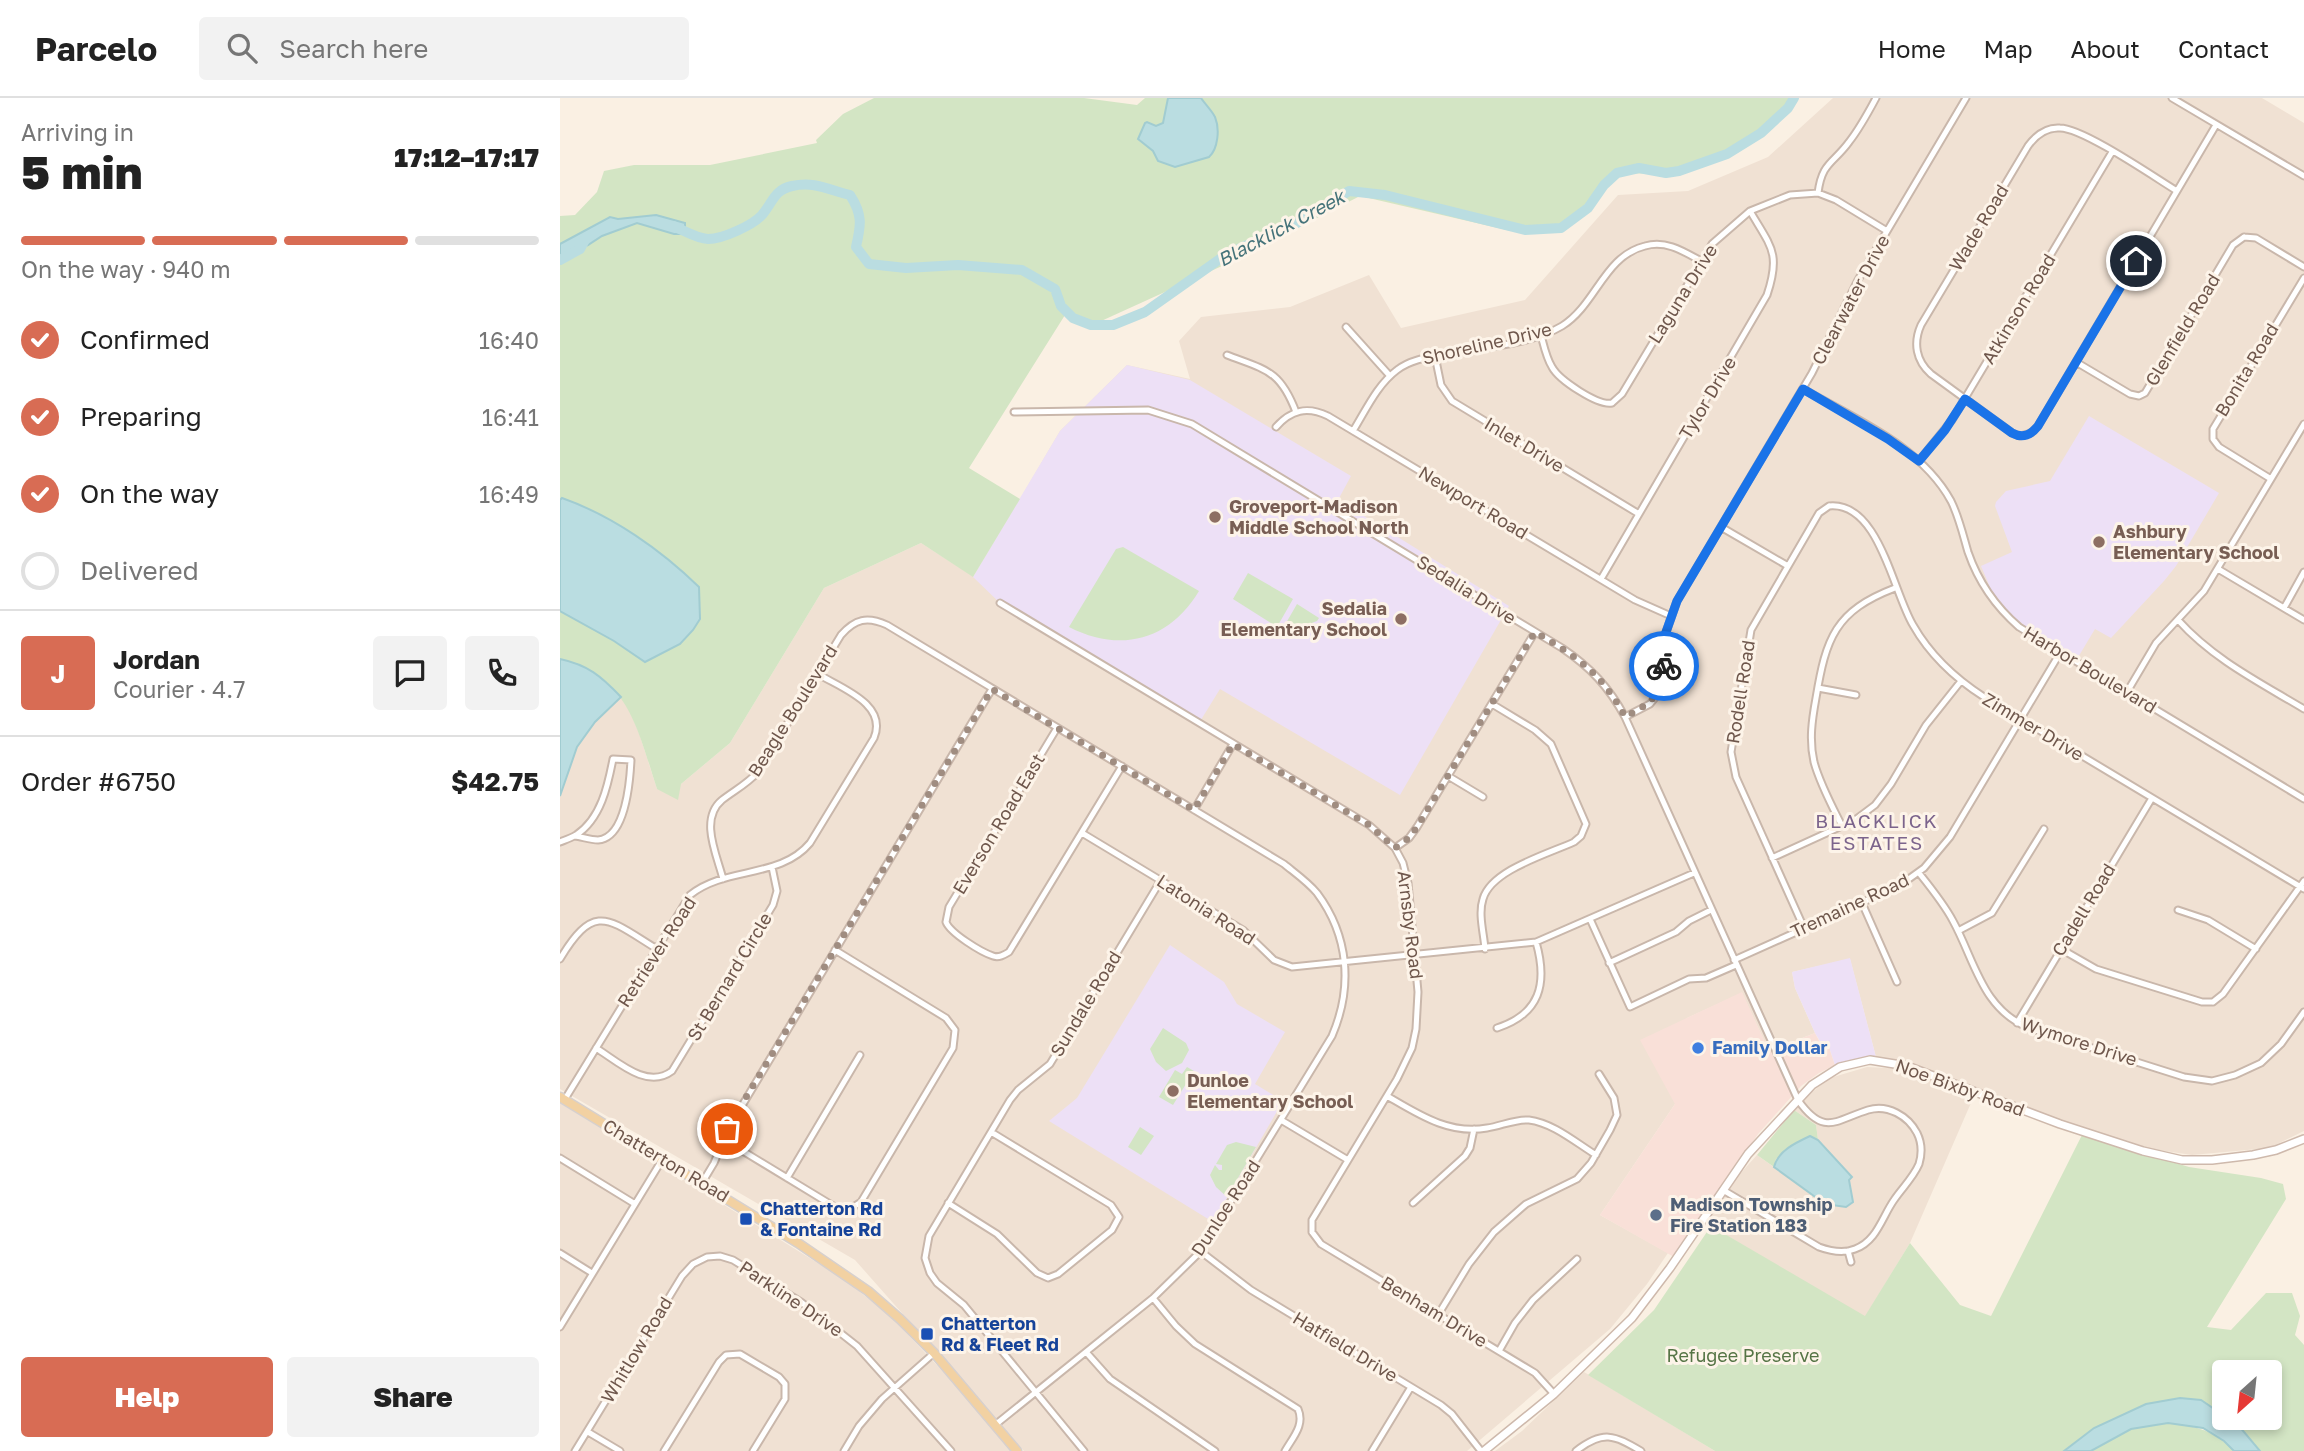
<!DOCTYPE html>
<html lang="en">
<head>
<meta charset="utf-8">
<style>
	:root { --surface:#fff; --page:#f2f2f2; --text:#222; --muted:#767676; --line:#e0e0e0; --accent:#d86c54 }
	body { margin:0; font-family:"Golos Text",sans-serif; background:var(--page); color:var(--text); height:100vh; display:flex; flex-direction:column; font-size:26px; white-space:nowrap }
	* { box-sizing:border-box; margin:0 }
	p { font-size:23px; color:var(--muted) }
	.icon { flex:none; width:38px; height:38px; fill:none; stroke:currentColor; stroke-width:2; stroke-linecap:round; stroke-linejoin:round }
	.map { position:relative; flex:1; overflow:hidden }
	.details { display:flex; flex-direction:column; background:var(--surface); width:560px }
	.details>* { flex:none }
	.needle { width:46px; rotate:207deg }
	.controls { position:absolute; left:1652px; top:1262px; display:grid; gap:14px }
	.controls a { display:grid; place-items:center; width:70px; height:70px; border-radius:7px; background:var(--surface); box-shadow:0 4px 10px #0003; font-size:35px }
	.pin { position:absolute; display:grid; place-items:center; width:60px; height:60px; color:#fff; margin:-30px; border:4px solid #fff; border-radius:50%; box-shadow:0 2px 7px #0007 }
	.courier { position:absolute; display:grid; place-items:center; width:70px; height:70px; margin:-35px; border:5px solid #1a73e8; border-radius:50%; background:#fff; color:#222; box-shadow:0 2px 9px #0007 }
	.overview em { font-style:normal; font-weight:800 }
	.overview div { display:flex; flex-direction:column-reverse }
	.overview { display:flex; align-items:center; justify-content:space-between; height:119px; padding:0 21px }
	h1 { font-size:46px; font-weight:800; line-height:52px }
	.bar { display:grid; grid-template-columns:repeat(4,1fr); gap:10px 7px; align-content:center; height:84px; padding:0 21px }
	.bar i { height:9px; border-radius:5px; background:var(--line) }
	.bar .on { background:var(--accent) }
	.bar p { grid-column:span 4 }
	.line { display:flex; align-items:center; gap:18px; padding:0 21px; border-top:2px solid var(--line) }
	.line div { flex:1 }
	.round { display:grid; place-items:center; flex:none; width:74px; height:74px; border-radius:7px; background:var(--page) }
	ol { padding:0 21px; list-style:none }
	li { display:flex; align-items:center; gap:21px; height:77px }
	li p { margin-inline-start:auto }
	li .icon { padding:7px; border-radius:50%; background:var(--accent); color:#fff; stroke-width:4 }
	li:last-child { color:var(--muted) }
	li i { width:38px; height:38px; border:4px solid var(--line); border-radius:50% }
	.action { display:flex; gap:14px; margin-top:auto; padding:14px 21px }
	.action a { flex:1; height:80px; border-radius:7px; background:var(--accent); color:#fff; font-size:28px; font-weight:800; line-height:80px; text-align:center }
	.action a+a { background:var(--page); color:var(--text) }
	header { display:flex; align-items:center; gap:42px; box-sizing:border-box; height:98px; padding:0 35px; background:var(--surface); border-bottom:2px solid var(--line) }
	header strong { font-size:33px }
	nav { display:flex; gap:38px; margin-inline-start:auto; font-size:24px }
	.search { width:490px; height:63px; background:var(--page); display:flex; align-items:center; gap:18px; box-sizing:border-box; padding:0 24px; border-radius:7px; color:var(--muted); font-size:26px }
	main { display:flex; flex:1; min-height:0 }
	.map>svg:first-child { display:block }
	.residential { fill:#f0e1d3 }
	.commercial { fill:#f9e0d8 }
	.education { fill:#ede0f6 }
	.green { fill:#d3e5c4 }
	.water { fill:#badde1; stroke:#a1ccd1; stroke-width:2 }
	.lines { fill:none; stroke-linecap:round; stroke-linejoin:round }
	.river { stroke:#badde1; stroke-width:10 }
	.street-casing { stroke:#c9b7ab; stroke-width:9 }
	.secondary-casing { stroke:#ceb9ac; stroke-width:10 }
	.primary-casing { stroke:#d7d0cd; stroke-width:11 }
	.street { stroke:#fff; stroke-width:5 }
	.secondary { stroke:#fff; stroke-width:7 }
	.primary { stroke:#f2d1a2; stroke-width:8 }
	.done { stroke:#a08d81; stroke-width:7; stroke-dasharray:0 12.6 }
	.route { stroke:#1a73e8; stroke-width:9 }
	.education-dot { fill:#8d6e63; stroke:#fdf4e9; stroke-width:2.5 }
	.shop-dot { fill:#3f7fe0; stroke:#fdf4e9; stroke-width:2.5 }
	.service-dot { fill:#5c6f8a; stroke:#fdf4e9; stroke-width:2.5 }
	.transit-dot { fill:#1a4fb4; stroke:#fdf4e9; stroke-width:2.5 }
	.labels { text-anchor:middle; stroke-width:6; stroke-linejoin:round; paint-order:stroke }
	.street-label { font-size:18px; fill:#6f574c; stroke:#fdf4e9 }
	.education-label { font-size:18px; font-weight:bold; fill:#785e54; stroke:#fdf4e9; text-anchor:start }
	.shop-label { font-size:18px; font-weight:bold; fill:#366cbe; stroke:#fdf4e9; text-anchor:start }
	.service-label { font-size:18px; font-weight:bold; fill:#4e5e75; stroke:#fdf4e9; text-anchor:start }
	.transit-label { font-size:18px; font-weight:bold; fill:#164399; stroke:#fdf4e9; text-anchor:start }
	.park-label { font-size:18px; fill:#557445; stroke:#fdf4e9 }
	.water-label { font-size:19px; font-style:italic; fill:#45737a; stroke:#fdf4e9 }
	.neighbourhood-label { font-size:19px; letter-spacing:2px; fill:#7c648c; stroke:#fdf4e9 }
</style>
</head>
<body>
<header>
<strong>Parcelo</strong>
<div class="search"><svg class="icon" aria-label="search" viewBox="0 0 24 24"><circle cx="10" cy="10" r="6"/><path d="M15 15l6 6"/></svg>Search here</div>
<nav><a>Home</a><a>Map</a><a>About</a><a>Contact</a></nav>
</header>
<main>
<section class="details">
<div class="overview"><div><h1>5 min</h1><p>Arriving in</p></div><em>17:12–17:17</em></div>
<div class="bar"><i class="on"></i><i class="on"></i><i class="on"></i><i></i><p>On the way · 940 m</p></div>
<ol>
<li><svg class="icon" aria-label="check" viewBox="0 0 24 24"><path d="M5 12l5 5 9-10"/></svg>Confirmed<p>16:40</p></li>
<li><svg class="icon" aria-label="check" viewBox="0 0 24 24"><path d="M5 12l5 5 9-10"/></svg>Preparing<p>16:41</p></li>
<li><svg class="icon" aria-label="check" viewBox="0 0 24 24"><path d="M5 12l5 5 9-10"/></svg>On the way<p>16:49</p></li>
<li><i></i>Delivered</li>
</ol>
<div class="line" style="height:126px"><b class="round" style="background:var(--accent);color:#fff">J</b><div><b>Jordan</b><p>Courier · 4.7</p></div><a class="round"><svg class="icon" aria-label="chat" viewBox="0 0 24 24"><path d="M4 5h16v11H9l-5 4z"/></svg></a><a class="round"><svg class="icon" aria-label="phone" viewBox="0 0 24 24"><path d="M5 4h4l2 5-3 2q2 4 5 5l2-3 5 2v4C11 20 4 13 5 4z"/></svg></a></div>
<div class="line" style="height:91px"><div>Order #6750</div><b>$42.75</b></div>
<div class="action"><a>Help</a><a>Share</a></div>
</section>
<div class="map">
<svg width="1744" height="1353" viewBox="0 0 1744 1353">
	<rect width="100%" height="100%" fill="#faf0e3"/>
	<path class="residential" d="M1273,0H1702L1744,25V1033L1709,1050L1632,1057L1592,1051L1510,1028L1355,967L1316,959L1290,861L1232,874L1235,890L1255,935L1209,953L1182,895L1127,920L1115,1006L1040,1117L1108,1155L1087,1186L1050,1231L907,1353H464L295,1162L0,991V698L17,649L35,624L61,599L67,606L79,635L97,691L121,686L170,645L264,490L361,445L414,479L500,333L567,267L630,281L619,243L641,219L730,209L809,177L841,230L965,202L1058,97L1128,93L1208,59Z
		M1307,969L1345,971L1414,998L1350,1145L1305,1219L1145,1125L1170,1087L1197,1057L1265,1106L1291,1089L1289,1082L1291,1079L1258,1042L1256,1027L1234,1012L1242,1002L1270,980Z
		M0,1005L285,1182L330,1218L390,1281L451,1353H0Z
		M1024,1274L1155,1353H935L962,1333Z"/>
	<path class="commercial" d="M1182,894L1209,953L1255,935L1263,950L1269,949L1275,967L1259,975L1241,988L1198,1036L1114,1159L1040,1117L1115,1006L1080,942Z"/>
	<path class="education" d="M567,267L630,282L791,378L778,402L949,508L840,697L660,591L639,625L440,505L413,479L500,333Z
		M1529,318L1659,395L1616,468L1604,483L1551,540L1535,531L1517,561L1477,537L1451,517L1432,494L1421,468L1452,454L1435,408L1436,404L1446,393L1490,383Z
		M610,847L664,884L677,906L725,934L695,986L723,1003L653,1124L489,1023L517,1000Z
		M1290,860L1316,959L1275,967L1269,949L1264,950L1255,935L1235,890L1232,874Z"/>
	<path class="green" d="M314,0H524L577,7L585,0H1234L1187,44L1114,76L1057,75L1001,130L951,133L800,98L673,163L528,229L505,217L409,370L460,401L413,479L361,445L264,490L170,645L121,686L118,702L97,691C78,633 69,577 0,561V513L54,543L85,564L2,401L0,402V158L28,147L42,138L77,125L114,136L96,117L57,121L50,119L0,146V118L15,117L37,94L44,73L74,67H150L257,45L256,42L283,16Z
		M563,449L639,493C609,543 560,555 509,529L556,451Z
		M688,475L733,501L717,529L673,501Z
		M737,506L759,520L757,523L725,535L722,532Z
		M603,930L626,945L629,952L622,965L606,973L596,964L590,951Z
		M627,969L634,973L613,1007L599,999L615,972L622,976Z
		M1234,1012L1256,1027L1258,1042L1250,1038L1216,1061L1214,1069L1197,1057Z
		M580,1029L594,1038L581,1057L568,1049Z
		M1522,1037L1629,1069L1701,1080L1723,1086L1726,1101L1647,1229L1671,1232L1706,1195H1732L1740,1218L1735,1237L1744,1247V1353H1700L1679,1328L1667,1320H1710V1274H1664V1318L1640,1302L1512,1353H1155L1028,1277L1094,1212L1151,1128L1305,1218L1350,1145L1400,1207L1431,1218Z
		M676,1044L696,1049L667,1099L656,1089L650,1077L655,1067L659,1072H662V1067L656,1066L667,1047Z
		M1608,1325C1637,1329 1653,1331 1674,1353H1531L1571,1331Z"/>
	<path class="water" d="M608,0H641C645,6 652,13 655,19C660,31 658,51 649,59L615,69L598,63L593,53L578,41L585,25L587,24L596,28L603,25Z
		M96,117L125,125V136H114L77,125L42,138L28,147L0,158V146L50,119L58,121Z
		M2,400C53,418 101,452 139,489L140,521L133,532L120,546L85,564L54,543L0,513V402Z
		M0,561C28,567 41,578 61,599L35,624L17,649L0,698Z
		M1250,1038L1258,1042L1292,1079L1289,1082L1293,1104L1286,1109L1265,1106L1214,1069C1218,1053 1235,1045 1250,1038Z
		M1620,1300L1641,1302L1679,1328L1700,1353H1674L1664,1343L1643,1330L1608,1325L1571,1331L1531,1353H1504L1534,1330L1586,1306Z"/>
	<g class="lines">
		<path class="river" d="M113,128C123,132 137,141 148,141C163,141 193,127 202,117C213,104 214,92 232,88C255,83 269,92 290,97C303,117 301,127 296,149L309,166L346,170L398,167L462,172L495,191L501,208L513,220L531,227H553L585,214L667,156L737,125L789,93L825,97L965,132L1001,130L1028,110L1044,87L1057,75L1079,70L1106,75L1119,73L1167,56L1201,35L1228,10L1234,0
			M0,162L20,151L26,140"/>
		<g class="street-casing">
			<path id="street" d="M1612,0L1744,78
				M1617,93C1594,79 1523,30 1500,30C1486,29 1476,37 1468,48L1361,227C1353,245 1356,263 1371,276L1452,335L1460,338L1471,335L1478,328L1656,27
				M1258,95C1262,64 1273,66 1289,44C1300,30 1308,15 1316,0
				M1684,139L1696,140L1744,169
				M786,229L830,278
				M981,237C984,248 986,259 992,269C999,282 1038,308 1052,305
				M667,257C706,272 720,272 736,314
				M875,258L881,287L892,303L1079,416
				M1516,264L1570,296L1579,298L1585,295L1673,147L1684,139
				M1243,291C1295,321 1361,348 1391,403C1399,419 1403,437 1408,454C1418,483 1436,509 1459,529L1744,701
				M1052,305L1062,296L1152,146L1190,113L1230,97L1258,95L1276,102L1327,133
				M454,314L588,312L632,326L1002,550C1030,569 1049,589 1065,619L1238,1002C1264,1039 1276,1022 1308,1012C1328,1006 1348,1018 1357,1035C1362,1045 1362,1056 1359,1066C1353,1080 1342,1090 1334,1102C1322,1119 1317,1143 1295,1151C1283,1156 1270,1153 1259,1149L1163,1092
				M716,329C731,312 747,308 768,318L1075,502L1111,518
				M793,333C806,312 817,287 837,272C851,261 870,259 887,256C922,250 972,246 1002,228C1036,207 1044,158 1085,148C1106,142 1123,153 1141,163
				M1359,363L1392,322L1552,54
				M1711,381L1659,349L1653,341V331L1744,180
				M1269,408C1319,403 1333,494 1353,527C1370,557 1396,581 1424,599L1744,791
				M1161,429L1228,468
				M1658,471L1744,522
				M1041,481L1207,197C1221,155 1211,149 1190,113
				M440,505L809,727L835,750L843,765L848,785L858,894L856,931L852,950L837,981L752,1122V1134
				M1724,510L1744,474
				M1618,522C1653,561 1699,584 1744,611
				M1258,590L1296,597
				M1567,594L1596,545L1644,493L1744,326
				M1065,619L1090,606L1098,596L1104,578L1105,537L1117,503L1252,275L1298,182L1406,0
				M888,678L923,699
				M634,712L673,646
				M1282,728C1272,708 1260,686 1254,664C1249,642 1252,622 1256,600C1266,540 1275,513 1335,490
				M522,735L683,832L714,862L732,869L976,844L1134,775
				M0,744C5,742 11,740 16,737C41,721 48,687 53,661L71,662C70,682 66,740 38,742C31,742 22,739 15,738
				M835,750L849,740L857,729L975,534
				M1212,760L1295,722L1315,707L1331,686L1366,627L1401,583
				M1359,775C1371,790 1384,806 1393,823C1415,863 1422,911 1469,930L1624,979L1652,983L1675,977L1701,965L1721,946L1744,914
				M163,781C157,757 139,721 162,702C175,692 187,686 198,674L281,537C295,521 307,518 327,527L724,766C735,775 748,784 757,795C789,838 793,889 772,938L639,1155L593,1200L435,1327
				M1302,805L1337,884
				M1618,812L1648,822L1696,851
				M1030,821L1070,909L1129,881L1146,880L1176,867
				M386,824C390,835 421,854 433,858C439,860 444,857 449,854L562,668
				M386,824L389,809L497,630
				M1244,830L1176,679L1171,654L1191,532L1259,415L1269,408
				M1398,833L1432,815L1484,731
				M925,851C924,836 918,816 923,801C931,772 988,756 1014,744L1021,738L1026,726L991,646L975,632L932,606
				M1501,851L1536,871L1642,904H1653
				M0,861C35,803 48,821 97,851
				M1174,862L1339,788L1364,770L1390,739L1500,555
				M1049,865L1116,834L1129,823L1151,812
				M1653,904L1663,896L1744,783
				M1457,925L1592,700
				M937,930C980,916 988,886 976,844
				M36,950C57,963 87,992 112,973L213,807L217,793L212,769
				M827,998C858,1016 889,1037 927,1030C941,1028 955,1021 969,1022C993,1025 1015,1044 1036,1057
				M5,1001L130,797C166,768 220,781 250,745L314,640C328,606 281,590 258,576
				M721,1022L788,1062
				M431,1034L551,1107L559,1119
				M163,1041L275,1109L290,1111L301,1104L393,950L395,932L386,920L275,852
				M0,1060L75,1106
				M227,1080L300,957
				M142,1085L154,1065L168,1031L432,591
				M388,1105L437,1136L477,1175L488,1180L498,1176L552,1132L559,1119
				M853,1105L905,1058L910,1050L914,1031
				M752,1134L761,1146L975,1275L994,1296
				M640,1153L691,1192L881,1307L892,1316L921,1353
				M1288,1153L1291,1164
				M0,1155L32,1175
				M593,1200L616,1228L635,1246L738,1311C745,1327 733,1339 725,1353
				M878,1217L909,1166L934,1134L966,1106L1017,1081L1031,1065L1050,1032L1057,1017L1054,1000L1039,976
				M0,1229L102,1062
				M939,1253L955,1225L973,1202L1017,1161
				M526,1254L550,1281L655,1353
				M28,1334L60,1353
				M15,1353L122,1178L133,1166L147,1159L160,1158L173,1162L241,1204L297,1248L391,1353
				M104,1353L159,1264L166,1257L180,1256L219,1279L225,1286V1301L193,1353
				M284,1353L299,1328L322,1301L374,1255
				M524,1353L404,1207L377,1185L370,1175L365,1160L369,1138L450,1002L458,992L490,966L601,782
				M812,1353L851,1289
				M1016,1353C1043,1332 1054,1337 1081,1353"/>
		</g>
		<g class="secondary-casing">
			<path id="secondary" d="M924,1353L994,1296L1072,1220L1110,1170L1188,1056L1252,987L1280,969L1310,962L1347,968L1500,1026L1583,1053L1622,1062H1652L1693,1057L1716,1052L1744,1041"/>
		</g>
		<g class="primary-casing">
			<path id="primary" d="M0,999L238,1145L308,1193L340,1221L374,1255L457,1353"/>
		</g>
		<use href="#street" class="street"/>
		<use href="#secondary" class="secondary"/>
		<use href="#primary" class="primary"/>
	</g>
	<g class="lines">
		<path class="done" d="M167,1031L432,591L634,712L673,646L809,727L835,750L849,740L857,729L975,534C1016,558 1043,576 1065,619C1088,607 1104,597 1104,568"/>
		<path class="route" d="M1104,568L1105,537L1117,503L1243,291L1328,341L1359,363L1385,332L1405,301L1452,335C1463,341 1471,337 1478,328L1576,163"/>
	</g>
	<g class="education-dot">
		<circle cx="655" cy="419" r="7"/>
		<circle cx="1539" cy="444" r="7"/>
		<circle cx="841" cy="521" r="7"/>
		<circle cx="613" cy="993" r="7"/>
	</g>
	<circle class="shop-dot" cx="1138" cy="950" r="7"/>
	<circle class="service-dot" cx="1096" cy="1117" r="7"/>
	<g class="transit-dot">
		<rect x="179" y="1114" width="14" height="14" rx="3.5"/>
		<rect x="360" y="1229" width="14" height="14" rx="3.5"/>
	</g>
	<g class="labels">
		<g class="street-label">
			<text transform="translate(1419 130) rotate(-59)" y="6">Wade Road</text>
			<text transform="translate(1123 196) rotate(-58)" y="6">Laguna Drive</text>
			<text transform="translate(1291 202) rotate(-62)" y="6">Clearwater Drive</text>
			<text transform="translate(1459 211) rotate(-59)" y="6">Atkinson Road</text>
			<text transform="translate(1623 232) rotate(-59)" y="6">Glenfield Road</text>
			<text transform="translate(927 246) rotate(-13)" y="6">Shoreline Drive</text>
			<text transform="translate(1687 272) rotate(-59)" y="6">Bonita Road</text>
			<text transform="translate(1148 300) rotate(-59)" y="6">Tylor Drive</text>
			<text transform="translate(964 347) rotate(31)" y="6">Inlet Drive</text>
			<text transform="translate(913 405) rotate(31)" y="6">Newport Road</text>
			<text transform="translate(906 492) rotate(32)" y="6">Sedalia Drive</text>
			<text transform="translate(1530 572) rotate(31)" y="6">Harbor Boulevard</text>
			<text transform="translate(1181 594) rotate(-81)" y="6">Rodell Road</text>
			<text transform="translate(233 613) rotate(-58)" y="6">Beagle Boulevard</text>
			<text transform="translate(1473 629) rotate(31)" y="6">Zimmer Drive</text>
			<text transform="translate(439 726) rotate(-59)" y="6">Everson Road East</text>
			<text transform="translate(1290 808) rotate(-25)" y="6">Tremaine Road</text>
			<text transform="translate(646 812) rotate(33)" y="6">Latonia Road</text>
			<text transform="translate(1524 812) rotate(-59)" y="6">Cadell Road</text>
			<text transform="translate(850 827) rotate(83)" y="6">Arnsby Road</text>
			<text transform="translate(97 854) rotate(-57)" y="6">Retriever Road</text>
			<text transform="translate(170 879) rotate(-59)" y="6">St Bernard Circle</text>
			<text transform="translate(526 906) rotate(-59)" y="6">Sundale Road</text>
			<text transform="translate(1519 944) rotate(18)" y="6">Wymore Drive</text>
			<text transform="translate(1400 990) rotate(20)" y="6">Noe Bixby Road</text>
			<text transform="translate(106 1063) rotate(31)" y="6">Chatterton Road</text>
			<text transform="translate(666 1110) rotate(-57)" y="6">Dunloe Road</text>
			<text transform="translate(231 1201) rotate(34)" y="6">Parkline Drive</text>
			<text transform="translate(874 1214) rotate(31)" y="6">Benham Drive</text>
			<text transform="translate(785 1249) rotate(31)" y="6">Hatfield Drive</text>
			<text transform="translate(77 1252) rotate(-59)" y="6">Whitlow Road</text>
		</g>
		<g class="education-label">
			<text x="669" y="415">Groveport-Madison<tspan x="669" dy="21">Middle School North</tspan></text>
			<text x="1553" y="440">Ashbury<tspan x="1553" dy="21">Elementary School</tspan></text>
			<text x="827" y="517" text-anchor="end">Sedalia<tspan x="827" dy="21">Elementary School</tspan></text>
			<text x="627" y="989">Dunloe<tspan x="627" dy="21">Elementary School</tspan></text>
		</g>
		<g class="shop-label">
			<text x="1152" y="956">Family Dollar</text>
		</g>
		<g class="service-label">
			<text x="1110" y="1113">Madison Township<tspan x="1110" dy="21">Fire Station 183</tspan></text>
		</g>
		<g class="transit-label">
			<text x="200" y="1117">Chatterton Rd<tspan x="200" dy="21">&amp; Fontaine Rd</tspan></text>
			<text x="381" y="1232">Chatterton<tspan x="381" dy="21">Rd &amp; Fleet Rd</tspan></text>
		</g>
		<g class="park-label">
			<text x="1183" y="1264">Refugee Preserve</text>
		</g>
		<g class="water-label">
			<text transform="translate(721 130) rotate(-28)" y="7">Blacklick Creek</text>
		</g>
		<g class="neighbourhood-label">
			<text x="1317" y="730">BLACKLICK<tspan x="1317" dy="22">ESTATES</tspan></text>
		</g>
	</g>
</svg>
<div class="controls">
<a><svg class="needle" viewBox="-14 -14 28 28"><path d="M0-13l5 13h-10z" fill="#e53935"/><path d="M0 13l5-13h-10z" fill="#767676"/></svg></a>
</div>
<div class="pin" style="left:167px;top:1031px;background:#ea580c"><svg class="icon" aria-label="bag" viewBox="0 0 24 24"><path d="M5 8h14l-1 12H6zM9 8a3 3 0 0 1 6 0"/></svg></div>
<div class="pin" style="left:1576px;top:163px;background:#1f2937"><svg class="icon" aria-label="home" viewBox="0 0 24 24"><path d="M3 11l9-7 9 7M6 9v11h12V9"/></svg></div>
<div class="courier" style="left:1104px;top:568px"><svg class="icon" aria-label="bike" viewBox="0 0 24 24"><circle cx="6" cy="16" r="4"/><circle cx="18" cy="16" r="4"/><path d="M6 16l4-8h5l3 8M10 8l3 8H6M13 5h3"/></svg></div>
</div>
</main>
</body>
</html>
